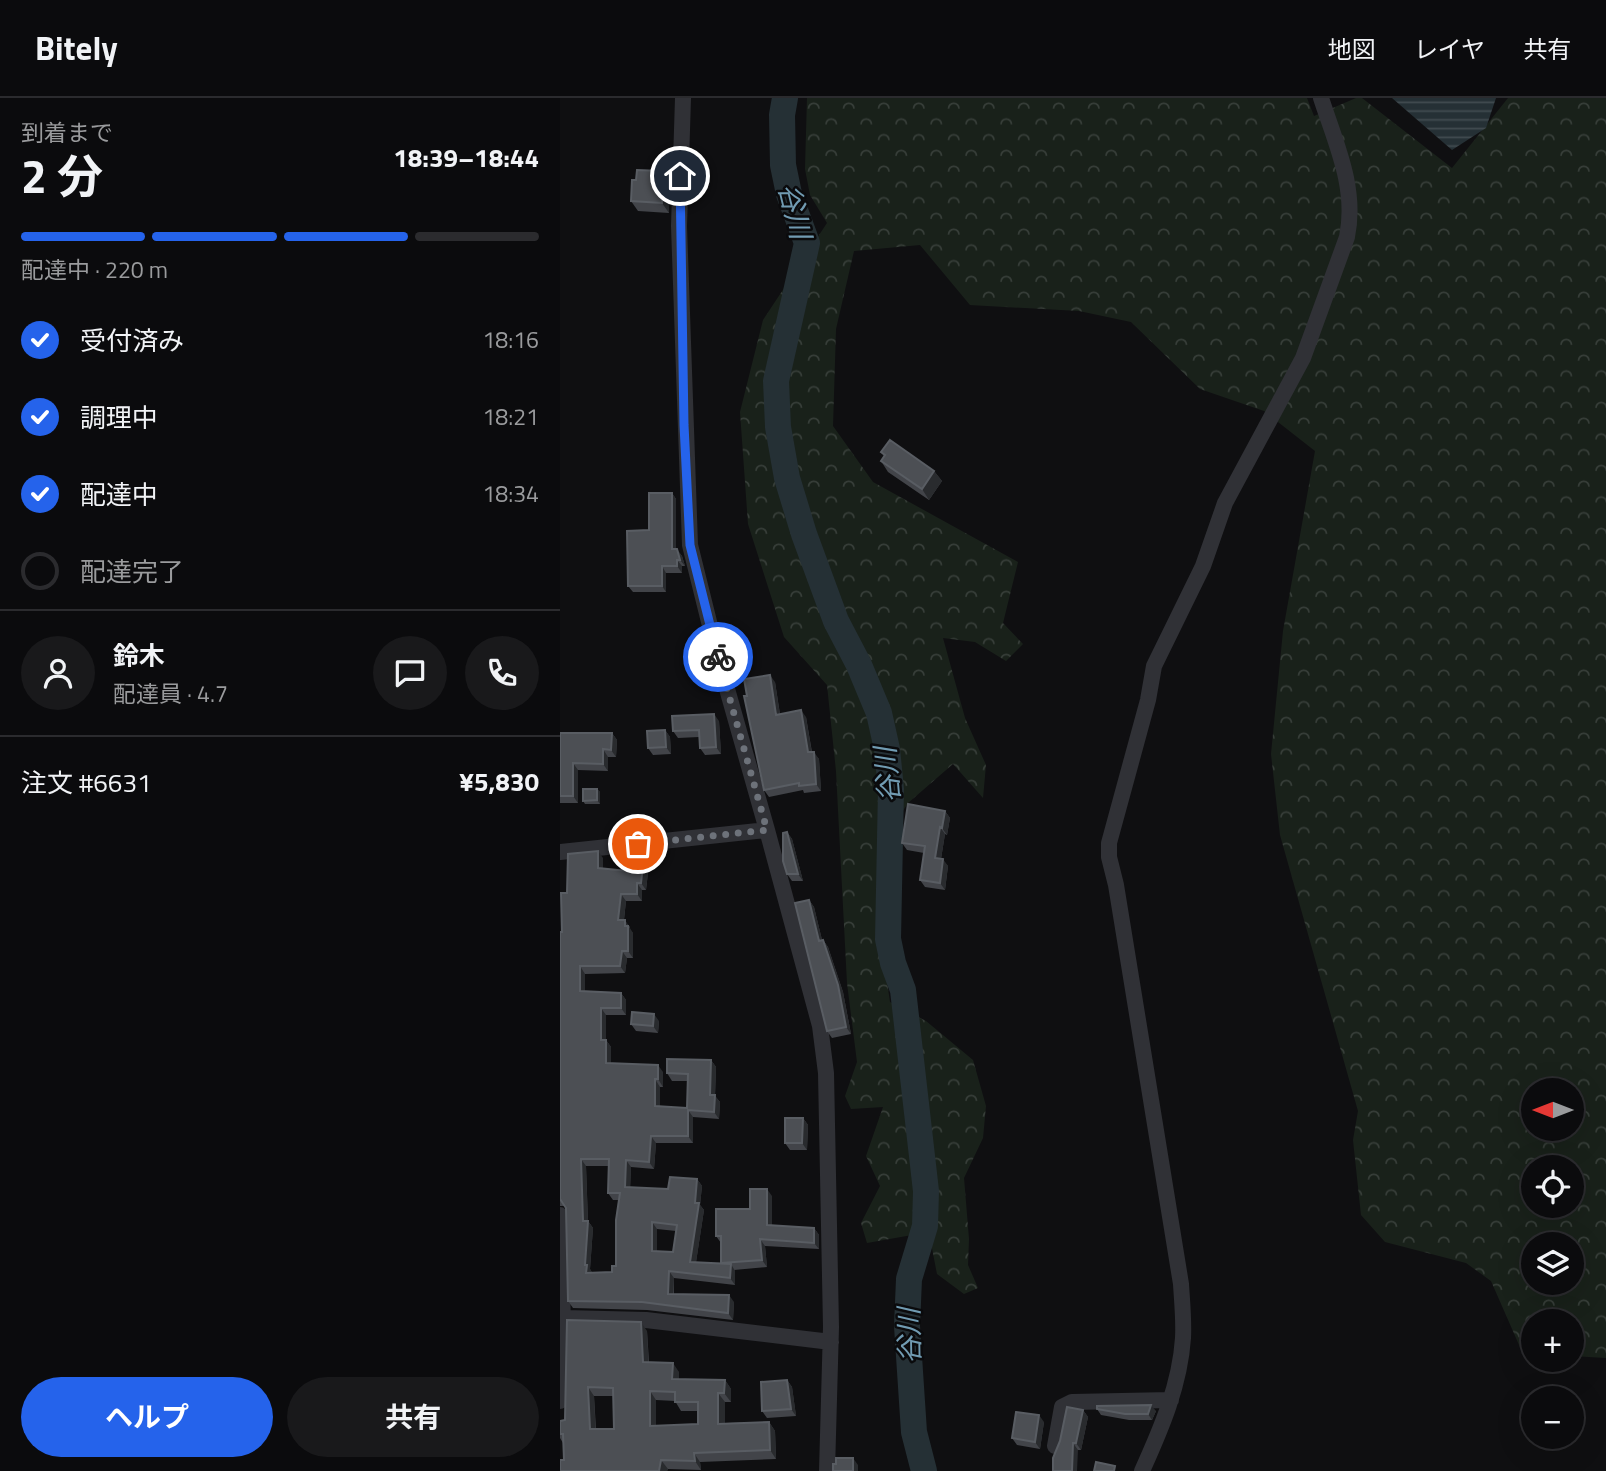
<!DOCTYPE html>
<html lang="ja">
<head>
<meta charset="utf-8">
<style>
	:root { --surface:#0b0b0d; --page:#19191b; --text:#f1f3f6; --muted:#9a9b9d; --line:#2b2b2e; --accent:#2563eb }
	body { margin:0; font-family:"Titillium Web","Noto Sans JP",sans-serif; background:var(--page); color:var(--text); height:100vh; display:flex; flex-direction:column; font-size:26px; white-space:nowrap }
	* { box-sizing:border-box; margin:0 }
	p { font-size:23px; color:var(--muted) }
	.icon { flex:none; width:38px; height:38px; fill:none; stroke:currentColor; stroke-width:2; stroke-linecap:round; stroke-linejoin:round }
	.map { position:relative; flex:1; overflow:hidden }
	.details { display:flex; flex-direction:column; background:var(--surface); width:560px }
	.details>* { flex:none }
	.needle { width:46px; rotate:270deg }
	.tools { position:absolute; left:961px; top:980px; display:grid; gap:14px }
	.tools a { display:grid; place-items:center; width:63px; height:63px; border-radius:50%; background:var(--surface); box-shadow:0 7px 28px #0002,0 0 0 2px var(--line); font-size:35px }
	.pin { position:absolute; display:grid; place-items:center; width:60px; height:60px; color:#fff; margin:-30px; border:4px solid #fff; border-radius:50%; box-shadow:0 2px 7px #0007 }
	.courier { position:absolute; display:grid; place-items:center; width:70px; height:70px; margin:-35px; border:5px solid #2563eb; border-radius:50%; background:#fff; color:#222; box-shadow:0 2px 9px #0007 }
	.overview em { font-style:normal; font-weight:700 }
	.overview div { display:flex; flex-direction:column-reverse }
	.overview { display:flex; align-items:center; justify-content:space-between; height:119px; padding:0 21px }
	h1 { font-size:46px; font-weight:700; line-height:52px }
	.bar { display:grid; grid-template-columns:repeat(4,1fr); gap:10px 7px; align-content:center; height:84px; padding:0 21px }
	.bar i { height:9px; border-radius:5px; background:var(--line) }
	.bar .current { background:var(--accent) }
	.bar p { grid-column:span 4 }
	.line { display:flex; align-items:center; gap:18px; padding:0 21px; border-top:2px solid var(--line) }
	.line div { flex:1 }
	.round { display:grid; place-items:center; flex:none; width:74px; height:74px; border-radius:37px; background:var(--page) }
	ol { padding:0 21px; list-style:none }
	li { display:flex; align-items:center; gap:21px; height:77px }
	li p { margin-inline-start:auto }
	li .icon { padding:7px; border-radius:50%; background:var(--accent); color:#fff; stroke-width:4 }
	li:last-child { color:var(--muted) }
	li i { width:38px; height:38px; border:4px solid var(--line); border-radius:50% }
	.button { display:flex; gap:14px; margin-top:auto; padding:14px 21px }
	.button a { flex:1; height:80px; border-radius:42px; background:var(--accent); color:#fff; font-size:28px; font-weight:700; line-height:80px; text-align:center }
	.button a+a { background:var(--page); color:var(--text) }
	header { display:flex; align-items:center; gap:42px; box-sizing:border-box; height:98px; padding:0 35px; background:var(--surface); border-bottom:2px solid var(--line) }
	header strong { font-size:33px }
	nav { display:flex; gap:38px; margin-inline-start:auto; font-size:24px }
	main { display:flex; flex:1; min-height:0 }
	.map>svg:first-child { display:block }
	.forest { fill:url(#forest-crowns); fill-rule:evenodd }
	.water { fill:url(#water-rules) }
	.lines { fill:none; stroke-linecap:round; stroke-linejoin:round }
	.river { stroke:#253035; stroke-width:26 }
	.street { stroke:#303136; stroke-width:16 }
	.wall { fill:#424449; fill-rule:evenodd }
	.shaded-wall { fill:#292b2e }
	.building { fill:#4c4f54; stroke:#595d63; stroke-width:2; fill-rule:evenodd }
	.done { stroke:#6d727a; stroke-width:7; stroke-dasharray:0 12.6 }
	.route { stroke:#2563eb; stroke-width:9 }
	.labels { text-anchor:middle; stroke-width:5; stroke-linejoin:round; paint-order:stroke }
	.water-label { font-size:28px; font-style:italic; fill:#719bb2; stroke:#0a0a0c }
</style>
</head>
<body>
<header>
<strong>Bitely</strong>
<nav><a>地図</a><a>レイヤ</a><a>共有</a></nav>
</header>
<main>
<section class="details">
<div class="overview"><div><h1>2 分</h1><p>到着まで</p></div><em>18:39–18:44</em></div>
<div class="bar"><i class="current"></i><i class="current"></i><i class="current"></i><i></i><p>配達中 · 220 m</p></div>
<ol>
<li><svg class="icon" aria-label="check" viewBox="0 0 24 24"><path d="M5 12l5 5 9-10"/></svg>受付済み<p>18:16</p></li>
<li><svg class="icon" aria-label="check" viewBox="0 0 24 24"><path d="M5 12l5 5 9-10"/></svg>調理中<p>18:21</p></li>
<li><svg class="icon" aria-label="check" viewBox="0 0 24 24"><path d="M5 12l5 5 9-10"/></svg>配達中<p>18:34</p></li>
<li><i></i>配達完了</li>
</ol>
<div class="line" style="height:126px"><a class="round"><svg class="icon" aria-label="person" viewBox="0 0 24 24"><circle cx="12" cy="8" r="4"/><path d="M4 21q1-7 8-7t8 7"/></svg></a><div><b>鈴木</b><p>配達員 · 4.7</p></div><a class="round"><svg class="icon" aria-label="chat" viewBox="0 0 24 24"><path d="M4 5h16v11H9l-5 4z"/></svg></a><a class="round"><svg class="icon" aria-label="phone" viewBox="0 0 24 24"><path d="M5 4h4l2 5-3 2q2 4 5 5l2-3 5 2v4C11 20 4 13 5 4z"/></svg></a></div>
<div class="line" style="height:91px"><div>注文 #6631</div><b>¥5,830</b></div>
<div class="button"><a>ヘルプ</a><a>共有</a></div>
</section>
<div class="map">
<svg width="1046" height="1373" viewBox="0 0 1046 1373">
	<defs>
		<pattern id="forest-crowns" width="20" height="18" patternUnits="userSpaceOnUse" patternTransform="scale(1.75)"><rect width="20" height="18" fill="#19211a"/><path d="M2 6a3 3 0 1 1 6 0M12 15a3 3 0 1 1 6 0" fill="none" stroke="#373e39"/></pattern>
		<pattern id="water-rules" width="6" height="5" patternUnits="userSpaceOnUse" patternTransform="scale(1.75)"><rect width="6" height="5" fill="#253035"/><path d="M0 2.5h6" fill="none" stroke="#414b50"/></pattern>
	</defs>
	<rect width="100%" height="100%" fill="#0f0f11"/>
	<path class="forest" d="M247,0H747L754,18L796,0H802L892,70L948,0H1046V1260L1012,1258V1223H973V1256H963L931,1183L906,1165L825,1144L801,1117L793,1042L798,1013L720,737L711,656L723,533L755,353L704,313L640,291L571,224L519,213L410,207L360,147L294,153L276,231L273,328L313,384L458,464L443,525L463,546L446,563L415,544L383,540L405,620L426,667L423,700L393,666L348,705L319,750L317,817L330,904L366,923L413,962L426,1008L423,1040L404,1080L409,1141L408,1167L418,1190L404,1196L377,1176L371,1145L352,1137L307,1145L301,1125L320,1088L306,1058L323,1009L291,1011L285,998L297,964L287,885L276,673L267,587L224,539L188,426L180,314L203,222L267,125L250,97L245,71ZM973,992H1012V1031H973ZM973,1069H1012V1108H973ZM973,1146H1012V1185H973Z"/>
	<path class="water" d="M832,0H936L926,30L892,52Z"/>
	<g class="lines">
		<path class="river" d="M225,0L222,17L223,67L229,96L247,145L216,283L218,329L227,380L244,436L276,523L299,567L319,615L327,651L331,691L328,841L333,865L343,892L366,1093L365,1128L349,1181L347,1228L354,1334L364,1373"/>
		<path class="street" d="M123,0L119,128L130,447L156,552L207,732L260,928L266,975L271,1229L267,1373
			M0,754L207,732
			M0,1117C1,1179 6,1241 0,1303
			M4,1220L86,1222L271,1244
			M495,1348L502,1309L512,1304L611,1302
			M582,1373C601,1331 620,1287 623,1240C624,1222 622,1203 621,1186L556,787L549,759V745L588,602L594,568L643,468L665,405L743,260L787,139C797,90 776,46 761,0"/>
	</g>
	<path class="wall" d="M101,73L109,84V115L78,113L71,103L76,82Z
		M321,354L374,373L382,383L369,402L328,374L321,363L324,358Z
		M112,395L116,401V451L122,458L125,468H122V475H106V494H73L68,488Z
		M215,584L220,616L246,619L252,654L259,661L261,693L244,695L243,692L209,699L204,692Z
		M159,623L161,656L145,657L140,650L139,639L118,640L113,633Z
		M105,632L110,639L111,656L93,657L88,650Z
		M0,635H52L57,642L56,659H48V673L18,672V705H0Z
		M37,691L40,694V706H25L23,703Z
		M385,713L390,720L387,737L385,736L381,761L388,768L385,792L365,789L360,782L364,755L347,752L342,745Z
		M227,734L232,741L243,783H232L227,776Z
		M85,750L90,757L86,792H82V803H66L64,822L70,829V832L73,835V860H67L65,875L25,876V894L61,895L66,902V917H46V942L51,949V965L103,974V989H100V1008L127,1010L128,983H112L107,975L151,962L156,969L155,998L160,1004L159,1021L133,1019V1045H96L94,1071L71,1069L70,1090L108,1091L137,1081L142,1088L140,1107L144,1112L136,1164L161,1166V1145L156,1138L190,1111L212,1098V1127L254,1130L259,1137V1151L205,1148L207,1169L174,1172L175,1173V1187L114,1180V1196L174,1204L173,1222L87,1212L13,1210L8,1203L6,1110L4,1108H0V920L2,834L7,795L43,760V771L68,773ZM26,1068H49L48,1095L53,1102H59L56,1168L52,1174L32,1175L30,1171L33,1130L28,1123ZM97,1131L116,1133L113,1154L97,1153Z
		M249,802L254,809L262,842H263L268,849L283,894L291,936L272,940L267,933Z
		M99,923L98,935L76,933L71,926Z
		M243,1020L248,1027L247,1052H230L225,1045Z
		M7,1222L87,1233L89,1264L119,1274V1281L165,1282L171,1291V1304H165V1325L209,1324L215,1333L216,1361L140,1364L141,1372L108,1371L107,1373H0L4,1362L3,1345L0,1340V1323L5,1322ZM34,1298H53L54,1331H36ZM96,1302L115,1303L121,1313H138V1326L96,1328Z
		M227,1282L232,1289L236,1318L207,1320L202,1313Z
		M537,1311L596,1313L592,1322H569L541,1317Z
		M523,1312L528,1319L521,1352H518L493,1360Z
		M484,1324L480,1351L457,1347L452,1340Z"/>
	<path class="shaded-wall" d="M101,73L109,84V115L102,105Z
		M374,373L382,383L369,402L362,391Z
		M112,395L116,401V458L112,451Z
		M117,451L122,458L125,468L120,462Z
		M117,462L122,468V475L117,468Z
		M102,468L106,475V494L102,488Z
		M210,577L215,584L221,624L216,617Z
		M241,612L246,619L253,662L248,654Z
		M154,616L159,623L161,656L156,649Z
		M105,632L110,639L111,656L106,649Z
		M52,635L57,642L56,659L51,652Z
		M43,651L48,659V673L43,666Z
		M254,654L259,661L261,693L256,686Z
		M13,665L18,672V705L13,698Z
		M37,691L40,694V706L37,702Z
		M385,713L390,720L387,737L382,730Z
		M380,729L385,736L380,767L375,760Z
		M227,734L232,741L243,783L238,776Z
		M85,750L90,757L86,792L81,785Z
		M38,753L43,760V777L38,770Z
		M383,761L388,768L385,792L380,785Z
		M77,785L82,792V803L77,796Z
		M61,796L66,803L63,829L58,822Z
		M249,802L254,809L264,850L259,843Z
		M65,822L73,835V860L68,853Z
		M263,842L268,849L283,894L291,936L286,929Z
		M62,853L67,860L65,875L60,868Z
		M20,868L25,876V900L20,893Z
		M61,895L66,902V917L61,910Z
		M41,910L46,917V948V942L51,949V972L46,965L41,942Z
		M94,916L99,923L98,935L93,928Z
		M151,962L156,969L155,998L160,1004L159,1021L154,1014L150,997Z
		M98,967L103,974V989L98,981Z
		M95,981L100,989V1015L95,1008Z
		M128,1012L133,1019V1045L128,1038Z
		M243,1020L248,1027L247,1052L242,1045Z
		M91,1038L96,1045L94,1071L89,1064Z
		M21,1061L26,1068L28,1125V1123L33,1130L30,1171L32,1174L31,1182L26,1175L25,1167Z
		M66,1062L71,1069L70,1096L65,1089Z
		M137,1081L142,1088L140,1107L144,1112L135,1171L130,1164Z
		M207,1091L212,1098V1134L207,1127Z
		M92,1124L97,1131V1160L92,1153Z
		M254,1130L259,1137V1151L254,1145Z
		M200,1141L205,1148L207,1169L202,1162Z
		M171,1166L175,1173V1187L170,1180Z
		M109,1173L114,1180L113,1203L108,1196Z
		M169,1197L174,1204L173,1222L168,1215Z
		M81,1224L87,1233L89,1273L83,1264Z
		M113,1265L119,1274V1290L112,1281Z
		M165,1282L171,1291V1304L164,1295Z
		M227,1282L232,1289L236,1318L231,1311Z
		M28,1289L34,1298L36,1340L30,1331Z
		M90,1293L96,1302V1337L90,1328Z
		M158,1295L165,1304V1335L158,1326Z
		M591,1307L596,1313L592,1322L588,1316Z
		M523,1312L528,1319L521,1352L516,1345Z
		M479,1317L484,1324L480,1351L475,1344Z
		M209,1324L215,1333L216,1361L210,1352Z
		M513,1345L518,1352L517,1373H512Z
		M134,1355L140,1364L141,1372L135,1363Z
		M293,1360L298,1367V1373H293Z
		M101,1362L108,1371L107,1373H99Z"/>
	<path class="building" d="M77,72L101,73L102,105L71,103L72,82H76Z
		M330,342L374,373L362,391L321,363L325,357L321,354Z
		M89,395H112V451H117L120,462H117V468H102V488H68L67,433L89,432Z
		M210,577L216,617L241,612L248,654H254L256,686L239,688V685L204,692L184,598H187L184,581Z
		M154,616L156,649L140,650L139,632L113,633L112,618Z
		M105,632L106,649L88,650L87,633Z
		M0,635H52L51,652L43,651V666L13,665V698H0Z
		M23,691H37V702L23,703Z
		M348,706L385,713L382,730L380,729L375,760L383,761L380,785L360,782L365,748L342,745Z
		M227,734L238,776H227L223,763V735Z
		M71,749L85,750L81,785H77V796H61L58,822H65V828H68V853H62L60,868H20V893L61,895V910H41V942H46V965L98,967V981H95V1008L127,1010L128,976L107,975V961L151,962L150,997H155L154,1014L128,1012V1038H91L89,1064L66,1062L65,1089L108,1091L110,1079L137,1081L135,1105H139L130,1164L171,1166L170,1180L109,1173L108,1196L169,1197L168,1215L82,1204L8,1203L6,1110L0,1101V834H2L1,795H7L8,756L38,753V770L68,773ZM21,1061H49L48,1095H60L56,1122V1168H52V1174L26,1175L27,1167H25L28,1123H23ZM92,1124L117,1127L113,1154L92,1153Z
		M249,802L259,843L263,842L278,887L286,929L267,933L235,805Z
		M72,914L94,916L93,928L71,926Z
		M225,1020H243L242,1045H225Z
		M190,1091H207V1127L254,1130V1145L200,1141L202,1162L161,1165V1138H156V1111H190Z
		M7,1222L81,1224L83,1264L113,1265L112,1281L165,1282L164,1295H158V1326L209,1324L210,1352L134,1355L135,1363L101,1362L99,1373H0V1362H4L3,1336H0V1323L5,1322ZM28,1289L53,1290L54,1331H30ZM90,1293L115,1294V1304H138V1326L90,1328Z
		M227,1282L231,1311L202,1313L201,1284Z
		M591,1307L588,1316H565L537,1311V1308Z
		M507,1309L523,1312L516,1345H513L512,1373H493V1360L500,1343Z
		M456,1314L479,1317L475,1344L452,1340Z
		M276,1360H293V1373H273V1366H276Z
		M536,1364L555,1368L554,1373H534Z"/>
	<g class="lines">
		<path class="done" d="M78,746L207,732L158,559"/>
		<path class="route" d="M120,78L124,327L130,447L158,559"/>
	</g>
	<g class="labels">
		<g class="water-label">
			<text transform="translate(235 113) rotate(76)" y="10">谷川</text>
			<text transform="translate(327 677) rotate(-95)" y="10">谷川</text>
			<text transform="translate(349 1238) rotate(-91)" y="10">谷川</text>
		</g>
	</g>
</svg>
<div class="tools">
<a><svg class="needle" viewBox="-14 -14 28 28"><path d="M0-13l5 13h-10z" fill="#e53935"/><path d="M0 13l5-13h-10z" fill="#9a9b9d"/></svg></a>
<a><svg class="icon" aria-label="locate" viewBox="0 0 24 24"><circle cx="12" cy="12" r="6"/><path d="M12 2v4M12 18v4M2 12h4M18 12h4"/></svg></a>
<a><svg class="icon" aria-label="layers" viewBox="0 0 24 24"><path d="M12 4l9 5-9 5-9-5zM3 14l9 5 9-5"/></svg></a>
<a>+</a>
<a>−</a>
</div>
<div class="pin" style="left:78px;top:746px;background:#ea580c"><svg class="icon" aria-label="bag" viewBox="0 0 24 24"><path d="M5 8h14l-1 12H6zM9 8a3 3 0 0 1 6 0"/></svg></div>
<div class="pin" style="left:120px;top:78px;background:#1f2937"><svg class="icon" aria-label="home" viewBox="0 0 24 24"><path d="M3 11l9-7 9 7M6 9v11h12V9"/></svg></div>
<div class="courier" style="left:158px;top:559px"><svg class="icon" aria-label="bike" viewBox="0 0 24 24"><circle cx="6" cy="16" r="4"/><circle cx="18" cy="16" r="4"/><path d="M6 16l4-8h5l3 8M10 8l3 8H6M13 5h3"/></svg></div>
</div>
</main>
</body>
</html>
